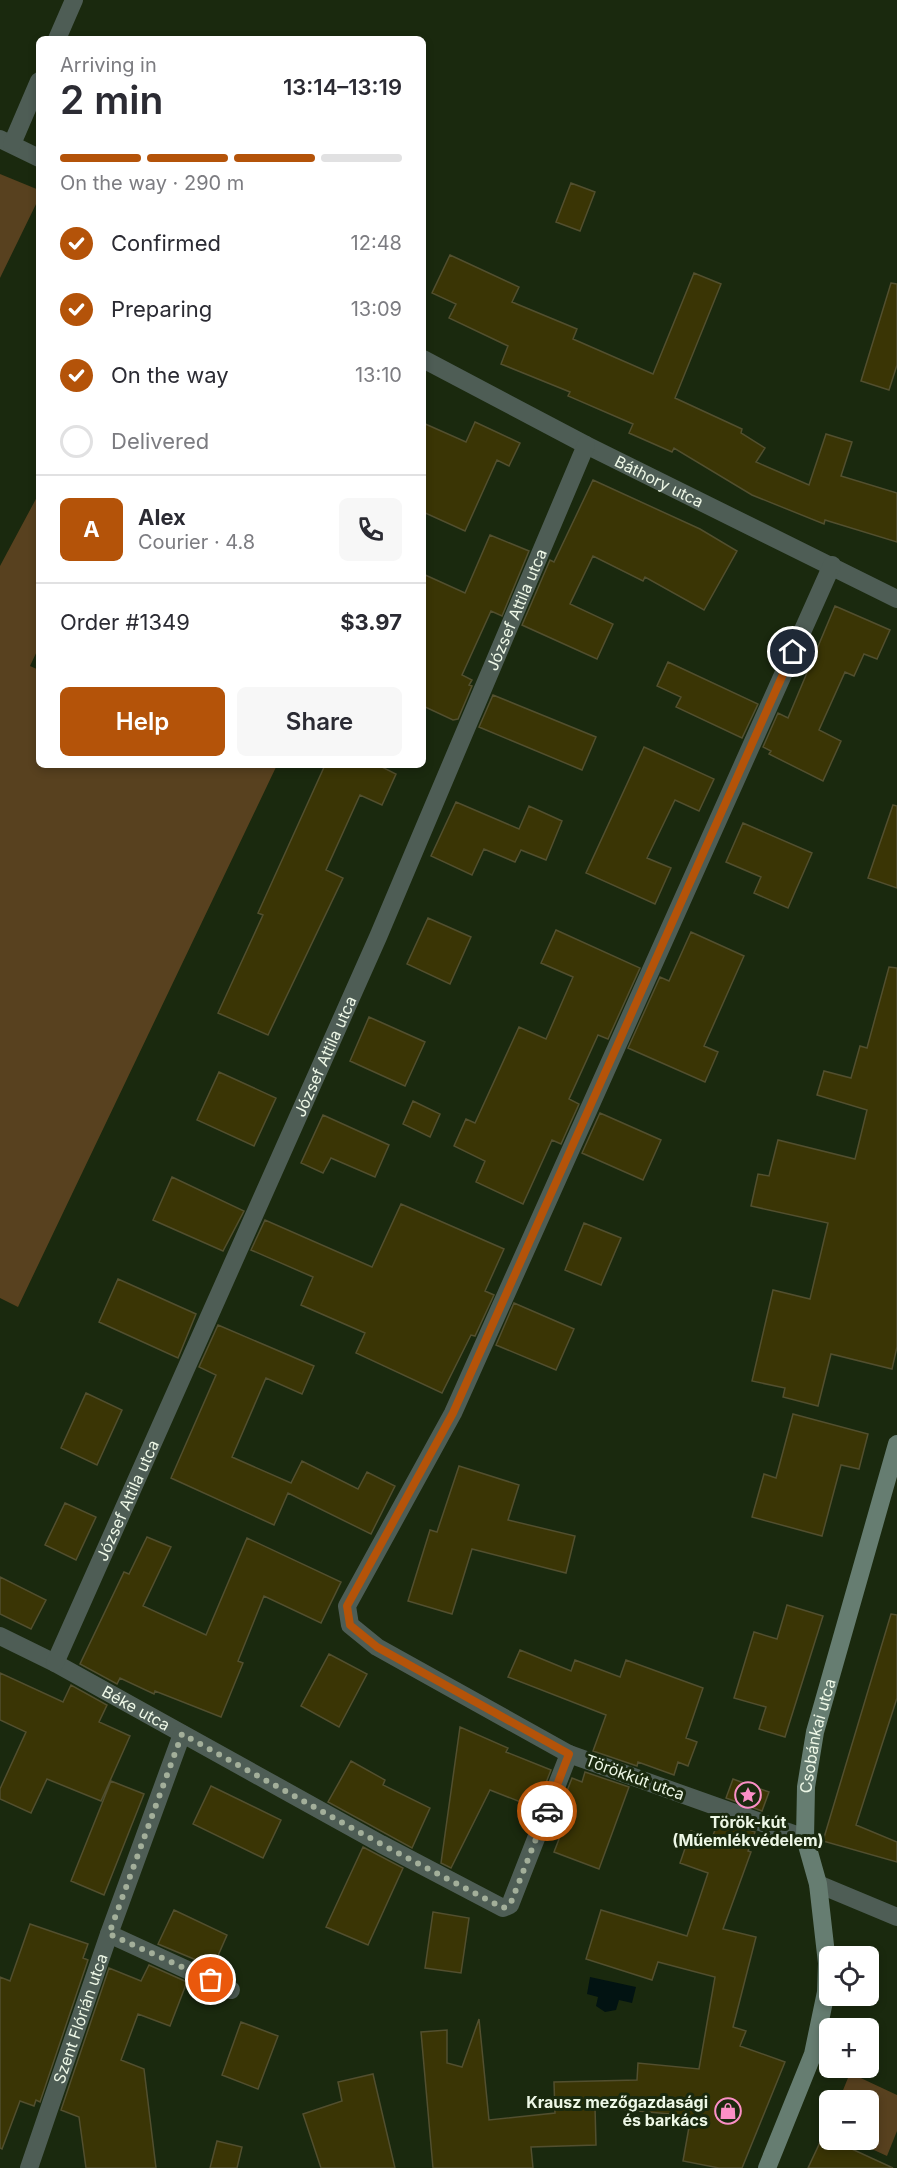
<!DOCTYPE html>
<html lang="en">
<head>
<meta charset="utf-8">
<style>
	:root { --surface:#fff; --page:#f7f7f7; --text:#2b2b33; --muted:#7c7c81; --line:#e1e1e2; --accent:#b45309 }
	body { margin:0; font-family:Inter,sans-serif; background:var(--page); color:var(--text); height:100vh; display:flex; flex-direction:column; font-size:22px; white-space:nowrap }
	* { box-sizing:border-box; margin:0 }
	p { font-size:20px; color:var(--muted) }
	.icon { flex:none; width:33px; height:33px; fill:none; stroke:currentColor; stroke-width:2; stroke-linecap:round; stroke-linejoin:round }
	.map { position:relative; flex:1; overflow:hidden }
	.drawer { position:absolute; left:36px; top:36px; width:390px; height:732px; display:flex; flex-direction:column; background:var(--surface); border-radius:9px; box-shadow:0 3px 9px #0003 }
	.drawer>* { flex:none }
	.fabs { position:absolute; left:819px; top:1946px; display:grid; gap:12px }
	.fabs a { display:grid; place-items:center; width:60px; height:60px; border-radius:9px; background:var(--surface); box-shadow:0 3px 9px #0003; font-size:30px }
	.pin { position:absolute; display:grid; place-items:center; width:51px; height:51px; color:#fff; margin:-26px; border:3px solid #fff; border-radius:50%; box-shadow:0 2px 6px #0007 }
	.courier { position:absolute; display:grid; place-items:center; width:60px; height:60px; margin:-30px; border:4px solid #b45309; border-radius:50%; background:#fff; color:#222; box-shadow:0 2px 8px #0007 }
	.overview em { font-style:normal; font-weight:600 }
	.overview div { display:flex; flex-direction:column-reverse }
	.overview { display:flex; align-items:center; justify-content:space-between; height:102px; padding:0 24px }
	h1 { font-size:39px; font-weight:600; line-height:45px }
	.bar { display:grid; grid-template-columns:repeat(4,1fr); gap:9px 6px; align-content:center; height:72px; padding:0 24px }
	.bar i { height:8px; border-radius:4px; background:var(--line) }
	.bar .active { background:var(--accent) }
	.bar p { grid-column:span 4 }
	.line { display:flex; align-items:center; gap:15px; padding:0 24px; border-top:2px solid var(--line) }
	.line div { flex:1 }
	.round { display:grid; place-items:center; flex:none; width:63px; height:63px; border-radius:9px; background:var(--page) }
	ol { padding:0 24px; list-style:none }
	li { display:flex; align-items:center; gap:18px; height:66px }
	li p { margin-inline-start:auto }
	li .icon { padding:6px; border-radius:50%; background:var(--accent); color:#fff; stroke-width:4 }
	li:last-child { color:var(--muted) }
	li i { width:33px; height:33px; border:3px solid var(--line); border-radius:50% }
	.primary-button { display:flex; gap:12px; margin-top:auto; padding:12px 24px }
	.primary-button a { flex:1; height:69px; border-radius:9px; background:var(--accent); color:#fff; font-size:24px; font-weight:600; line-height:69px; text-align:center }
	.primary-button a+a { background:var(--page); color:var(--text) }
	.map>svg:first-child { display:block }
	.green { fill:#58411f }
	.water { fill:#021312 }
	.building { fill:#3a3505; stroke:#524f2f; stroke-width:1.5 }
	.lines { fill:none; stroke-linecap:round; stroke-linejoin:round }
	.minor { stroke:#4e5d55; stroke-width:18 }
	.secondary { stroke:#667d71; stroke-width:18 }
	.done { stroke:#a3af9a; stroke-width:6; stroke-dasharray:0 10.8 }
	.route { stroke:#b45309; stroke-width:8 }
	.labels { text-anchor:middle; stroke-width:6; stroke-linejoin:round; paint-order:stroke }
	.street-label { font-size:16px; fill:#edf7e6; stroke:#1a290e }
	.poi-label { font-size:16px; font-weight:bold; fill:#edf7e6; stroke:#1a290e }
</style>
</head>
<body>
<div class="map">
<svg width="897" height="2168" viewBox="0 0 897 2168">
	<rect width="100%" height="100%" fill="#1a290e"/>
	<path class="green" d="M0,174L39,190V198L0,278Z
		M37,497L39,647L30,666L39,670V765H277L18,1307L0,1298V566Z
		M850,2073L897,2095V2131L887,2156L850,2139H868V2100H839Z"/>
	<path class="water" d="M590,1977L636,1987L632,2003L619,2000L616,2010L605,2012L596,2006L598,1997L587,1994Z"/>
	<path class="building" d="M571,183L595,192L580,231L556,222Z
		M450,255L519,287L512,302L577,329L573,339L653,374L694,273L721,284L675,398L742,429L741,433L765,448L756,462L809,485L826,434L852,442L841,476L897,493V542L825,520L824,524L752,495L674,448L672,452L629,433L633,424L568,396L570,392L501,364L508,346L449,318L456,304L432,293Z
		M891,283L897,284V365L889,390L861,381Z
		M475,422L520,443L509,466L497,460L465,531L423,512V423L466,442Z
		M593,480L700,529L737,551L704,610L645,577L643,581L593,556L570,604L613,624L597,659L522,625L550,560L554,562Z
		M490,535L529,551L502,616L491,611L462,675L472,680L469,685L472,686L458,719L453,720L423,706V574L465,593Z
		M835,606L890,630L877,659L864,654L854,676L845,672L819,730L841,741L823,781L769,754L771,751L763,747L778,713L788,718Z
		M668,662L758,704L742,738L676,707L681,697L657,686Z
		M493,695L596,737L582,770L479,727Z
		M644,747L714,779L699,811L675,800L647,858L671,868L655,904L586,873Z
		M325,765H378L396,774L382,805L360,795L326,870L343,878L268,1035L218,1013L263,915L258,913Z
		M456,802L519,829L529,806L562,821L546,860L521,850L515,862L484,849L472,875L431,856Z
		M893,805L897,806V888L868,878Z
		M743,823L812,853L788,908L754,893L761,877L726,862Z
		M428,918L471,937L450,984L407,964Z
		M556,930L640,968L608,1039L598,1035L569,1099L579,1104L561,1144L552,1140L523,1204L476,1182L485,1161L454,1146L466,1119L475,1123L519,1027L546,1039L573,977L541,963Z
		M691,932L744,956L704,1046L718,1052L705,1082L628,1048L660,977L669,981Z
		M889,967L897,968V1347L892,1369L831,1354L818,1406L783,1397L785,1388L752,1381L773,1290L810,1299L828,1223L751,1206L758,1174L769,1176L778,1140L855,1159L867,1110L817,1095L824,1071L851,1078L860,1046L867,1048Z
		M369,1017L425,1042L405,1086L350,1061Z
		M219,1072L276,1098L254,1146L197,1120Z
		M413,1101L440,1114L430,1137L403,1124Z
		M600,1113L661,1140L643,1180L582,1153Z
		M323,1115L389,1145L375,1177L331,1158L323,1173L301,1163Z
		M172,1177L244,1211L223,1251L153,1220Z
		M401,1204L504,1249L485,1291L494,1295L475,1336L471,1335L442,1393L356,1353L365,1333L301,1305L313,1277L251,1250L265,1220L372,1267Z
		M584,1223L621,1238L601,1285L565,1270Z
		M118,1279L196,1314L178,1358L99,1322Z
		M514,1303L574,1329L556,1370L496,1345Z
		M218,1325L314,1366L302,1394L266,1378L232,1457L291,1483L302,1461L358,1489L367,1472L395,1486L371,1534L288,1493L274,1525L171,1478L216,1375L199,1367Z
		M86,1393L122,1410L97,1465L61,1448Z
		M793,1414L868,1434L859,1469L841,1465L822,1536L752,1517L764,1474L776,1478Z
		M459,1466L519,1485L508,1520L575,1536L566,1573L472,1549L452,1614L408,1601L430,1530L437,1532Z
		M65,1503L96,1517L76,1560L45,1545Z
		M147,1537L171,1547L143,1606L206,1635L247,1538L341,1582L321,1623L264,1596L238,1661L243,1663L221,1717L155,1691L154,1694L120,1678L117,1684L80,1664L124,1572L129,1574Z
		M0,1577L46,1600L31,1629L0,1614Z
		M787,1605L823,1616L785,1737L759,1729L766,1707L734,1698L754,1632L777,1639Z
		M891,1614L897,1615V1698L856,1825L897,1842V1862L823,1841Z
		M520,1650L571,1671L575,1660L620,1677L626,1660L703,1688L686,1738L697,1742L688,1766L678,1762L674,1775L638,1762L637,1766L593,1751L606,1715L508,1677Z
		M329,1654L367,1674L339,1727L301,1706Z
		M0,1673L63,1702L71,1685L107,1705L99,1722L130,1736L101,1801L47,1779L31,1813L0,1799V1789L26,1732L0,1720Z
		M460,1727L508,1748L506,1752L551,1770L536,1808L490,1790L451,1868L441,1863Z
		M351,1761L385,1780L383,1785L430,1808L412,1848L328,1802Z
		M585,1772L629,1787L599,1869L554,1852L566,1821L557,1817L572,1778L582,1782Z
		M733,1779L769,1792L762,1811L726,1798Z
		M111,1781L144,1794L104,1895L71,1881Z
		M211,1786L281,1820L263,1858L193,1824Z
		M719,1819L755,1832L748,1851L751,1852L723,1929L756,1937L733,2027L746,2031L740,2046L785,2062L742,2168H719L683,2161L691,2116L595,2107L596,2145L531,2147L533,2168H433L421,2032L447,2030V2063L462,2067L479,2019L489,2120L555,2113L554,2082L637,2080L638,2063L699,2069L715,1977L658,1962L652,1980L586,1959L601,1910L687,1936L708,1873L680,1863L691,1831L712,1838Z
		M363,1847L403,1868L368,1945L326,1927Z
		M174,1910L227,1935L213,1967L158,1944Z
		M433,1912L469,1918L461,1973L425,1968Z
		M30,1924L88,1944L83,1958L88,1960L40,2102L36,2100L34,2106L20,2101L2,2149L0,2148V1977L10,1981Z
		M149,1965L187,1982L170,2026L138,2014L121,2060L144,2069L156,2168H86L79,2117L61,2110L109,1968L141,1981Z
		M241,2022L278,2036L258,2089L222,2075Z
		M373,2074L395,2168H321L303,2114L342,2101L338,2082Z
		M823,2136L830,2139L893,2168H808Z
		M217,2141L242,2147L237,2168H210Z"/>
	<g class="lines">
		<g class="minor">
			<path d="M57,39L74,0"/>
			<path d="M0,139L39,158"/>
			<path d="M12,144L39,81"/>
			<path id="s1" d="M423,359L586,445L897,599"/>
			<path id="s2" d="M0,1636L55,1663L381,1844L503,1908L510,1905L569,1754"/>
			<path id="s3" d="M55,1663L378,937L586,445"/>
			<path d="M805,1838L569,1754L377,1647L350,1625L347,1606L453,1413L832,565"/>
			<path d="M818,1884L897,1917"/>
			<path d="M109,1934L231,1990"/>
			<path id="s4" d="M29,2168L109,1934L182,1734"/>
		</g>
		<path class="secondary" id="s5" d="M767,2168L813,2054L826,1992L827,1963L818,1884L805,1838L806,1787L815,1732L897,1444"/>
	</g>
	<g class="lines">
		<path class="done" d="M211,1980L109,1934L182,1734L381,1844L503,1908L510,1905L547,1811"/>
		<path class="route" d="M547,1811L569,1754L377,1647L350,1625L347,1606L453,1413L793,652"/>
	</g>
	<defs>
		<g id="sight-ring" transform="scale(1.35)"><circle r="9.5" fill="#1a290e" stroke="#fb8fc6" stroke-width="1.5"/><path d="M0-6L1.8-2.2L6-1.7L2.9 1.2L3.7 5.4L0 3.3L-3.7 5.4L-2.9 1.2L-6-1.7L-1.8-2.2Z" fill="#fb8fc6"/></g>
		<g id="shop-ring" transform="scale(1.35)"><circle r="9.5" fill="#1a290e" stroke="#fb8fc6" stroke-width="1.5"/><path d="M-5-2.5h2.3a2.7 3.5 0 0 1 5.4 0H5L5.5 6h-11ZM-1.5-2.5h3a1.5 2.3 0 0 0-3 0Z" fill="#fb8fc6"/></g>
	</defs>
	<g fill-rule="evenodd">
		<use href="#sight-ring" x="748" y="1795"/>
		<use href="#shop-ring" x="728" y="2111"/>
	</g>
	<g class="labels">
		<g class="street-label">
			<text dy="6" stroke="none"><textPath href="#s1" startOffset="266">Báthory utca</textPath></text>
			<text dy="6" stroke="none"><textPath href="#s3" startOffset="1150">József Attila utca</textPath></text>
			<text dy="6" stroke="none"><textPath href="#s3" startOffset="664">József Attila utca</textPath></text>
			<text dy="6" stroke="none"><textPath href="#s3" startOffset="178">József Attila utca</textPath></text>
			<text dy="6" stroke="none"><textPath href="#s2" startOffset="154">Béke utca</textPath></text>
			<text dy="6" stroke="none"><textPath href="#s5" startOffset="446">Csobánkai utca</textPath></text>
			<text transform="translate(635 1777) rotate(20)" y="6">Törökkút utca</text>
			<text dy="6" stroke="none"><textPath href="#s4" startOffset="158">Szent Flórián utca</textPath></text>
		</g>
		<g class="poi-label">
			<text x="748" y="1828">Török-kút<tspan x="748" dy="18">(Műemlékvédelem)</tspan></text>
			<text x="708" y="2108" text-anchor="end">Krausz mezőgazdasági<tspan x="708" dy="18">és barkács</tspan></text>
		</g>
	</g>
</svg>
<div class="fabs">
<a><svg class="icon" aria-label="locate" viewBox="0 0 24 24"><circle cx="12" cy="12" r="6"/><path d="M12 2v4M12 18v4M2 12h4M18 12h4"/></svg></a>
<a>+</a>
<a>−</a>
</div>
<div class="pin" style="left:211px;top:1980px;background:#ea580c"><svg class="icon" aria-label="bag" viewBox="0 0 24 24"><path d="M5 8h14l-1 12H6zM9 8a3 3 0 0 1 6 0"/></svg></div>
<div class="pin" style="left:793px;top:652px;background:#1f2937"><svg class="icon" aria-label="home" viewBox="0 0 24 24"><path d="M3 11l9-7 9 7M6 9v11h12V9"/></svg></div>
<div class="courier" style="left:547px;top:1811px"><svg class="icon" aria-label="car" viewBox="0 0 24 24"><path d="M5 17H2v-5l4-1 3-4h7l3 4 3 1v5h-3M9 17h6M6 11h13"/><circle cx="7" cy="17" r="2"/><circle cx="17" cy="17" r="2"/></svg></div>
<section class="drawer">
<div class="overview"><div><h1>2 min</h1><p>Arriving in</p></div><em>13:14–13:19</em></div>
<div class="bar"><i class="active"></i><i class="active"></i><i class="active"></i><i></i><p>On the way · 290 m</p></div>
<ol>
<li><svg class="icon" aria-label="check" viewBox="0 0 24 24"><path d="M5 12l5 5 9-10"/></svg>Confirmed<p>12:48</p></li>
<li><svg class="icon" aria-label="check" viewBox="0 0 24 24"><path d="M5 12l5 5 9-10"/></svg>Preparing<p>13:09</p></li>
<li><svg class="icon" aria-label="check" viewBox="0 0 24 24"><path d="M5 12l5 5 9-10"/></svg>On the way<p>13:10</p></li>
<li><i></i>Delivered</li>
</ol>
<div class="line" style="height:108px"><b class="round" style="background:var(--accent);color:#fff">A</b><div><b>Alex</b><p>Courier · 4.8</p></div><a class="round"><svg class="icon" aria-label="phone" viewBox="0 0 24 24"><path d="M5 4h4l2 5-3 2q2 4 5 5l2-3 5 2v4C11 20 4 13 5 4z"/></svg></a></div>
<div class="line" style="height:78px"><div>Order #1349</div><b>$3.97</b></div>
<div class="primary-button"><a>Help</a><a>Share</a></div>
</section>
</div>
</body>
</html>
